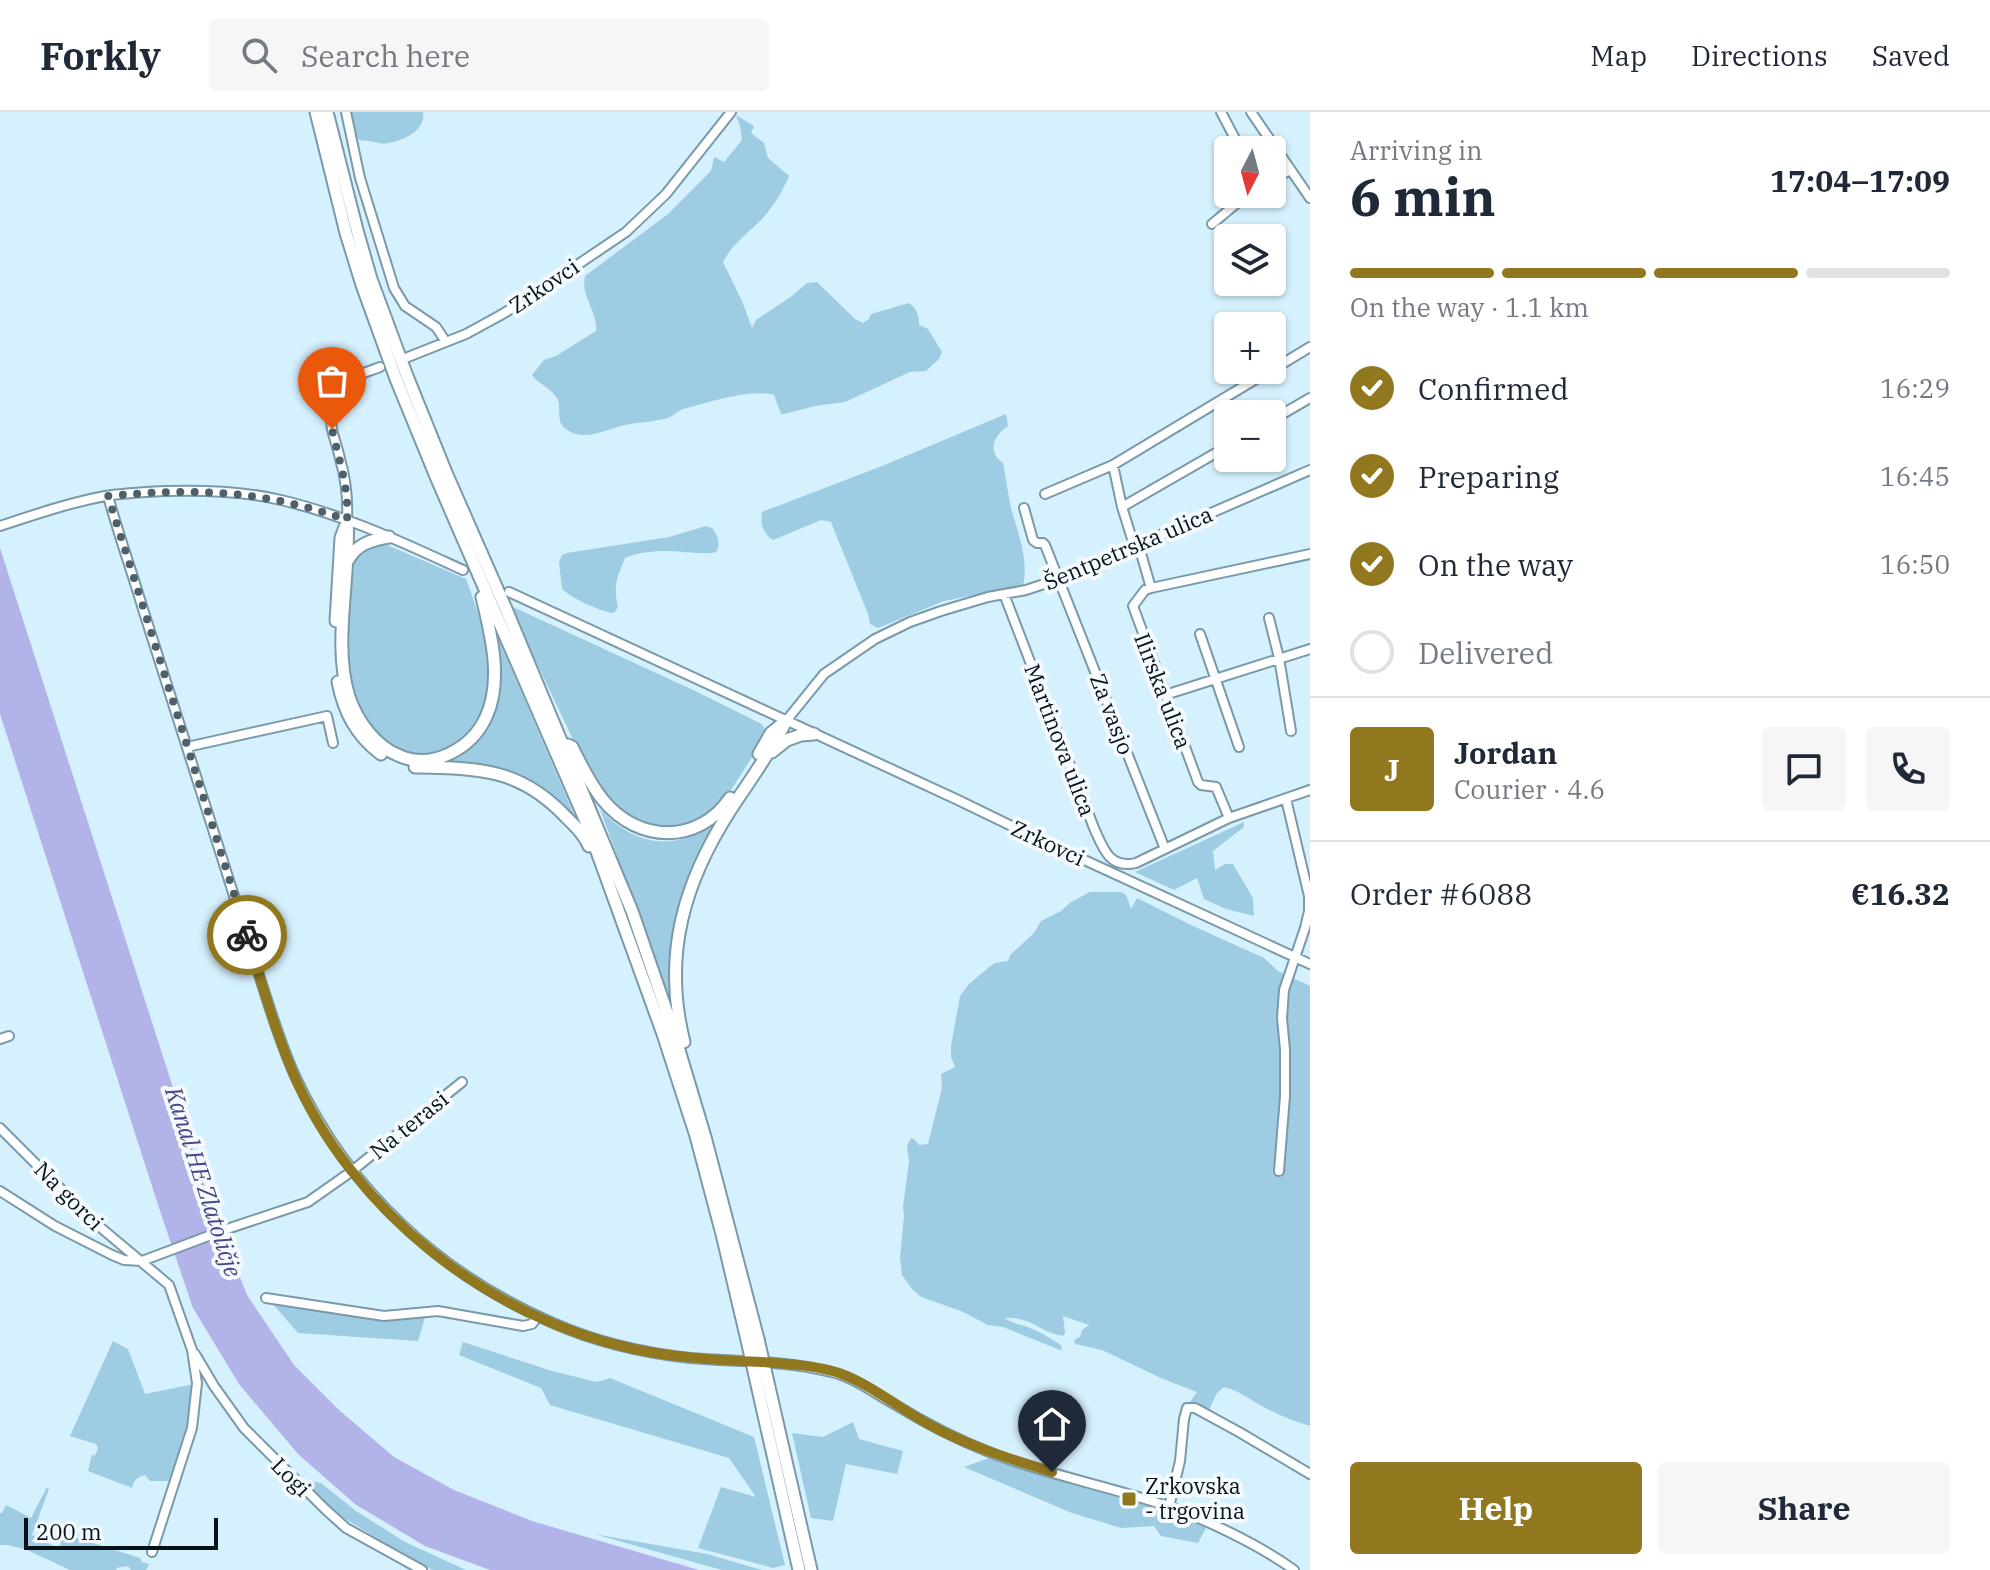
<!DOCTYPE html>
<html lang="en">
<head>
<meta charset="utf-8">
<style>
	:root { --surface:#fff; --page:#f6f6f7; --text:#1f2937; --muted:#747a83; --line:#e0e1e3; --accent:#91781e }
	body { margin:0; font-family:"IBM Plex Serif",serif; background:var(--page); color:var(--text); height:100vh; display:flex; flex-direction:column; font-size:30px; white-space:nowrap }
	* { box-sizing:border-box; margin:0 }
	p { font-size:26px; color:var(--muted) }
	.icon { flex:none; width:44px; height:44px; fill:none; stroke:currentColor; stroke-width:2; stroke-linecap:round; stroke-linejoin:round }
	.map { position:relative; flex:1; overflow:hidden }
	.sheet { display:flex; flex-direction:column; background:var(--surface); width:680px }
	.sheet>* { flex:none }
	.needle { width:52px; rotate:186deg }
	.buttons { position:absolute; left:1214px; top:24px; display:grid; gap:16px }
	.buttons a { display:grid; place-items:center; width:72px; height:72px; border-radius:8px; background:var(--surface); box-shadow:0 2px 6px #0004; font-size:40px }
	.scale { position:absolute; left:24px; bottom:20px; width:194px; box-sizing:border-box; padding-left:8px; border:4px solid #061218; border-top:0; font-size:22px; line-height:28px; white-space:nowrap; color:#061218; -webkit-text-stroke:6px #f4fafe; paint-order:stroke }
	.pin { position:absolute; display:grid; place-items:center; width:68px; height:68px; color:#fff; margin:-82px -34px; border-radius:50% 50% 50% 0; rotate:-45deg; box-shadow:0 0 8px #0007 }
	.pin .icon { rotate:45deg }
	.courier { position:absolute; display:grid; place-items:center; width:80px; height:80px; margin:-40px; border:6px solid #91781e; border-radius:50%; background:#fff; color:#222; box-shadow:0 2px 10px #0007 }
	.headline em { font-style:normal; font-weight:700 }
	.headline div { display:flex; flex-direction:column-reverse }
	.headline { display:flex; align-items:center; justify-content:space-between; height:136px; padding:0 40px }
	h1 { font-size:52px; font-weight:700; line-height:60px }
	.bar { display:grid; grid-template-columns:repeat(4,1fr); gap:12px 8px; align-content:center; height:96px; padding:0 40px }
	.bar i { height:10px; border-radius:6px; background:var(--line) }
	.bar .current { background:var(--accent) }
	.bar p { grid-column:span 4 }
	.line { display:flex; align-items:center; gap:20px; padding:0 40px; border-top:2px solid var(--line) }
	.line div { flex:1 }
	.round { display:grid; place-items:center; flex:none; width:84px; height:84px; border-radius:8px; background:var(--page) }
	ol { padding:0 40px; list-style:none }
	li { display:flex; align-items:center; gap:24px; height:88px }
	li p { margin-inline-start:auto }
	li .icon { padding:8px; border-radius:50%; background:var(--accent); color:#fff; stroke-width:4 }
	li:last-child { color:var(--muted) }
	li i { width:44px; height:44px; border:4px solid var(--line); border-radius:50% }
	.action { display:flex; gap:16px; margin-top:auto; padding:16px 40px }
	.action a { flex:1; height:92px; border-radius:8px; background:var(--accent); color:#fff; font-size:32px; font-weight:700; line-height:92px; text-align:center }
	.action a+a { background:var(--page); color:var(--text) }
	header { display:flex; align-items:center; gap:48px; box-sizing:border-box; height:112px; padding:0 40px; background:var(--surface); border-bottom:2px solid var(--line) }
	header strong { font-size:38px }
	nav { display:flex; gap:44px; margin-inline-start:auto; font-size:28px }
	.search { width:560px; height:72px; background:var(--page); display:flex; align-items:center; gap:20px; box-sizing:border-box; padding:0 28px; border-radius:8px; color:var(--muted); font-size:30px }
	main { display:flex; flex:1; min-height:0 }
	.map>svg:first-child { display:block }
	.green { fill:#9ecce2 }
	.water { fill:#b2b3e8 }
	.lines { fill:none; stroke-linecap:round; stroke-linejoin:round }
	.minor-casing { stroke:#7a99a9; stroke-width:12 }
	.highway-casing { stroke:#7a99a9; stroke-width:15 }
	.minor { stroke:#fff; stroke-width:8 }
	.highway { stroke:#fff; stroke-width:11 }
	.highway-bridge-casing { stroke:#7a99a9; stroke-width:15; stroke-linecap:butt }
	.highway-bridge { stroke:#fff; stroke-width:11 }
	.done { stroke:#4f6068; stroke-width:8; stroke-dasharray:0 14.4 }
	.route { stroke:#91781e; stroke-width:10 }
	.poi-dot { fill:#91781e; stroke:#f4fafe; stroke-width:3 }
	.labels { text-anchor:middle; stroke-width:8; stroke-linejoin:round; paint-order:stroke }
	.street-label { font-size:22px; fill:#061218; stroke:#f4fafe }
	.poi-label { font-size:22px; fill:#061218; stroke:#f4fafe; text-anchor:start }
	.water-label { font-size:24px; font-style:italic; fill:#484485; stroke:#f4fafe }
</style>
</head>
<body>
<header>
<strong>Forkly</strong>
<div class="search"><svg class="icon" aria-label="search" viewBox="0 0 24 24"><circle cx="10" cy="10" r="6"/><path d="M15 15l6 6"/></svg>Search here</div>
<nav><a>Map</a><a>Directions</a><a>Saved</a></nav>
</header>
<main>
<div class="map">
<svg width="1310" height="1458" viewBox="0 0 1310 1458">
	<rect width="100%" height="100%" fill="#d6f1fe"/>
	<path class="green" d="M351,0H423C426,18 404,29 388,31C381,33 376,30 369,29C362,28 362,31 357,25C352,19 352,8 351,0Z
		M736,3L754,14L751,21L764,31L768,46L789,64C783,79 773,95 762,107C748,121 732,132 723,150L742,189L752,216L756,208L792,184L807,171L817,170L855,207L863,211L869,207L871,202L909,191C917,197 919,203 919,213L928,217L942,240L939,247L926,259L910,260L845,290L815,294L784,302H781L774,283C749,276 708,291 683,297C677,299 674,304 668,306C654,310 639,310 625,313C606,317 584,331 566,317C556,310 561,298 558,288C553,277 538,272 532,263L544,248L556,244L596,219C598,200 580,183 585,164L668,102L711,59L714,45L724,50L742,28L740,14Z
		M1006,302L1008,314C993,324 987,340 1003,351C1006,366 1008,382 1011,396C1018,421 1029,448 1023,474L944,489L878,516L870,512L868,502L831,410L821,408L773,428C763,422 760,411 762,400L882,354Z
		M706,414L712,416C718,423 721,433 716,440C705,443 694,440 683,440C665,438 641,439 625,446C617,466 613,473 618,495L614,501C601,500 571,486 562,477L559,450L562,443L567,441L669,425Z
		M375,432H385L466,467C479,503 496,546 487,585C484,596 471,620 463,627C459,631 452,633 447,636C430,644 412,646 395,636C361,617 345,575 344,538C344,524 347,509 348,496C350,477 351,459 357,442Z
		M513,495L693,578L762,612L766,620L765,625L724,689L712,702L680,718L646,714L615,696L589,661L528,533Z
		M495,519L576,707L550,684L531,672L440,651C448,648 456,645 463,641C506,616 495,560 495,519Z
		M600,697C637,737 684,742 723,701C705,734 685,768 676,805C670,834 673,864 673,893H671Z
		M1244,710V715L1213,739L1215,758L1225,752H1233L1253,786L1254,804L1226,797L1204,787L1197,766L1174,778L1135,760Z
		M1090,780H1122L1126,783L1131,797L1137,786L1191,813L1264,846L1278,859L1310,874V1314C1293,1309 1276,1302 1260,1293C1248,1286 1239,1279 1224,1275L1217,1281L1208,1300L1190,1290L1197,1280L1163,1267L1102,1238L1075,1232L1074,1228L1080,1225L1082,1218L1089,1213L1063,1204L1065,1221L1063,1224C1041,1221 1030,1204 1005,1206C1012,1212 1021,1212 1030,1216C1041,1220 1051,1227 1061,1233L1062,1237L1060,1238L1003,1215L988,1213L961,1199L921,1185L912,1177L902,1163L900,1146L904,1104L903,1095L909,1050L907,1034L911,1026L915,1028L919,1033L928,1032L942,976L941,962L955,955L951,945V934L960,884L969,872L988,856L995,851L1008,849L1010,843L1034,821L1041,809L1061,799L1071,790Z
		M273,1192L385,1208L425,1205L418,1229L298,1221Z
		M113,1229L128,1237L145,1282L189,1273L202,1278L191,1335L186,1347L179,1346L169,1369H150L145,1363C137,1365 134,1368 132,1376L88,1359L92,1342L95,1344L98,1336L96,1332L70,1324Z
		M463,1230L552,1259L597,1270L610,1266L754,1325L785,1453L773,1456L698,1436L721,1375L756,1385L729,1346L550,1293L541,1276L459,1243Z
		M853,1310L859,1327L903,1339L897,1362L846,1352L833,1409L811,1406L792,1321L823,1325Z
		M992,1345L1169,1398L1206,1416L1198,1431L1161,1424L1154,1414L1121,1416L1072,1401L964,1355Z
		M299,1367L321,1371L356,1399L405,1430L466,1458H433L419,1452L342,1405Z
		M47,1375L49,1377L32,1423L58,1436L65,1422L140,1446L142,1450L149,1452L146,1458H131L128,1454L116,1456L117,1458H70L27,1438L8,1433H0V1401H2L6,1393L31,1406Z
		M594,1422L707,1442L762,1458H722Z"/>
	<path class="water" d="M0,436L210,1091L247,1183L294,1253L339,1298L394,1345L454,1378L532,1409L699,1458H490L425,1434L355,1392L298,1342L239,1272L193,1196L160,1099L0,602Z"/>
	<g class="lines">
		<g class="minor-casing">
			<path id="minor" d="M346,0L360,66L394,176L405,194L436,215L446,230
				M1221,0L1241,38
				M1251,0L1310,86
				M1272,67L1291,58
				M1212,112L1248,82
				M408,245L466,222L499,204L521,191L626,120L666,82L731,0
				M1272,258L1310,235
				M1272,308L1310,286
				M1113,353L1122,395L1133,430L1140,438L1151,476
				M1045,382L1113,353L1271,258
				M108,384C118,421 131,457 142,494C164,565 187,635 209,705C226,759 243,813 260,866C271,900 281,934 296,966C349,1079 440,1162 553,1211C596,1230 644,1241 690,1246C737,1250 785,1248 831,1260C854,1265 874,1281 894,1292C925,1311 956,1327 989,1340C1047,1363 1109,1374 1167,1394C1206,1407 1261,1434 1294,1458
				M1122,395L1228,334
				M1024,396L1033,428L1037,431H1043L1045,433L1165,737
				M347,408C348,387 346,367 340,347C338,336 334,327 332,317C328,296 338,274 357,264C364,260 373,258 380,255
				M0,414C36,402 69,391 105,384C125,381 146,380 166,379C204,378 244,379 281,388C345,403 404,431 463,458
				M509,480L958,688L1028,722L1310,852
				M1004,482L1094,716C1103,736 1109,757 1136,751L1229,706L1310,678
				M1269,506L1279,546L1291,619
				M1200,522L1239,635
				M1165,583L1310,537
				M786,609L824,562L875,527L910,510L941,499L988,485L1026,478L1059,467L1310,358
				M187,635L327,604L333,631
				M1229,706L1216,675L1201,673L1198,670L1133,494L1145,478L1151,476L1310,442
				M0,927L9,924
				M0,1016L94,1110L169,1173L192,1238L197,1271L192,1316L152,1440
				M1279,1059L1285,984V938L1282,906L1284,878L1305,816L1309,799V784L1286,687
				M0,1079L55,1114L112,1143L124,1148L142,1149L227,1117L308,1090L352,1059L462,970
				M266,1186L384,1204L438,1199L523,1214L532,1212L538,1204
				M195,1242L214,1274L244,1316L325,1397L346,1416L422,1458
				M1169,1395L1180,1349L1184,1307L1187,1296H1195L1239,1320L1310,1362"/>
		</g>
		<g class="highway-casing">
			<path id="highway" d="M316,0L346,121L362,173L396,267L437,367L587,712L663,922L696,1024L722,1122L747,1228
				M327,0L357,118L371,167L407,264L447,363L506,497L632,799L673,918L705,1025L758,1227
				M347,408C351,465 332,531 349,585C357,609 376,635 400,644C433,658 472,636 486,605C503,569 491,522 482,485
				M348,448C357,432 371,428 389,425
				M336,509L341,426L345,415
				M338,570C344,600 356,623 381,642
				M568,633L572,635C581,653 590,672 603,688C638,731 698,733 730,686
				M772,640L787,628L801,623L814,622
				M759,642L771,621L782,612
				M415,655C478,656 520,656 566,705C575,714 584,722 589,734
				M684,930C662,843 684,770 731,697C750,668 771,640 786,609
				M769,1275L811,1458
				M758,1277L799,1458"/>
		</g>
		<use href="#minor" class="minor"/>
		<use href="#highway" class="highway"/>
		<g class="highway-bridge-casing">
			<path id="highway-bridge" d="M758,1227L769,1275
				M747,1228L758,1277"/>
		</g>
		<use href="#highway-bridge" class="highway-bridge"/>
	</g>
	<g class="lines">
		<path class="done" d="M247,823L108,384C195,376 264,378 347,408C349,376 339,348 332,317"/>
		<path class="route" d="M247,823C261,869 274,916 293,961C352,1099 489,1206 634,1237C676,1246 718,1248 761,1250C787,1252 814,1253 839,1261C870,1272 899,1296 928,1312C968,1334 1010,1347 1052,1360"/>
	</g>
	<rect class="poi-dot" x="1121" y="1379" width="16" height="16" rx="4"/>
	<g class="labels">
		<g class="street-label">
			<text transform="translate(544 174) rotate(-34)" y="8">Zrkovci</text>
			<text transform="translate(1128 436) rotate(-23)" y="8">Šentpetrska ulica</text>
			<text transform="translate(1163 579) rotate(69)" y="8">Ilirska ulica</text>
			<text transform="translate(1112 602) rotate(69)" y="8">Za vasjo</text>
			<text transform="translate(1060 628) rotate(69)" y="8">Martinova ulica</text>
			<text transform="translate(1048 731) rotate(25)" y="8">Zrkovci</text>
			<text transform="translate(409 1013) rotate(-39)" y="8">Na terasi</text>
			<text transform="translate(69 1084) rotate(45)" y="8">Na gorci</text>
			<text transform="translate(291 1365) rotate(45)" y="8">Logi</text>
		</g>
		<g class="poi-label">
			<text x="1145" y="1382">Zrkovska<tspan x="1145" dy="25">- trgovina</tspan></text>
		</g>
		<g class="water-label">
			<text transform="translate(203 1070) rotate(72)" y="8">Kanal HE Zlatoličje</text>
		</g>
	</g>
</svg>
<div class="buttons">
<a><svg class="needle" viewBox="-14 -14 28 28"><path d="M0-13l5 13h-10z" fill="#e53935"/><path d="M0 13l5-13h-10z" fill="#747a83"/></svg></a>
<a><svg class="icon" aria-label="layers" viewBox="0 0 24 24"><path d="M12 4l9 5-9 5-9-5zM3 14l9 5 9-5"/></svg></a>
<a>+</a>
<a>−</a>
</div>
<div class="scale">200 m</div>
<div class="pin" style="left:332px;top:317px;background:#ea580c"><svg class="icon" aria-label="bag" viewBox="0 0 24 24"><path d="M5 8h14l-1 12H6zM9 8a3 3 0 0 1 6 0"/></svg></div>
<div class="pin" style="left:1052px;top:1360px;background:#1f2937"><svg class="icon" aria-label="home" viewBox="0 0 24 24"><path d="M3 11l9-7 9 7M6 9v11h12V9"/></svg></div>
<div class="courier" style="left:247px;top:823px"><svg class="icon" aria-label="bike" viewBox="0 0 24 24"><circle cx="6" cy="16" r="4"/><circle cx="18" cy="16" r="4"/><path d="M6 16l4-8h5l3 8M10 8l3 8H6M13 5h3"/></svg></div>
</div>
<section class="sheet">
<div class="headline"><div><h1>6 min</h1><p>Arriving in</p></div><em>17:04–17:09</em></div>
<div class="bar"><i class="current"></i><i class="current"></i><i class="current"></i><i></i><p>On the way · 1.1 km</p></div>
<ol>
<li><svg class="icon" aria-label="check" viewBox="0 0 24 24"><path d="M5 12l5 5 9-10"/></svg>Confirmed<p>16:29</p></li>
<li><svg class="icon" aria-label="check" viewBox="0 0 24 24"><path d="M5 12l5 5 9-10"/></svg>Preparing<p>16:45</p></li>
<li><svg class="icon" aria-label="check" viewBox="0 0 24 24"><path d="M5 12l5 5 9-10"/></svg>On the way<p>16:50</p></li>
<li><i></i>Delivered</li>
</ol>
<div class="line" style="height:144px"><b class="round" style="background:var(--accent);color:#fff">J</b><div><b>Jordan</b><p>Courier · 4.6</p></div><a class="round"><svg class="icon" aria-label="chat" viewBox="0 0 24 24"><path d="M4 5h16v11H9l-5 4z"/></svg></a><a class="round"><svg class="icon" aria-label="phone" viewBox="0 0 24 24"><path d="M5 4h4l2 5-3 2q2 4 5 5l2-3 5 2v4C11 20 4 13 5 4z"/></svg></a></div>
<div class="line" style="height:104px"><div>Order #6088</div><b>€16.32</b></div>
<div class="action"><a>Help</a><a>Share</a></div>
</section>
</main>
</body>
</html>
